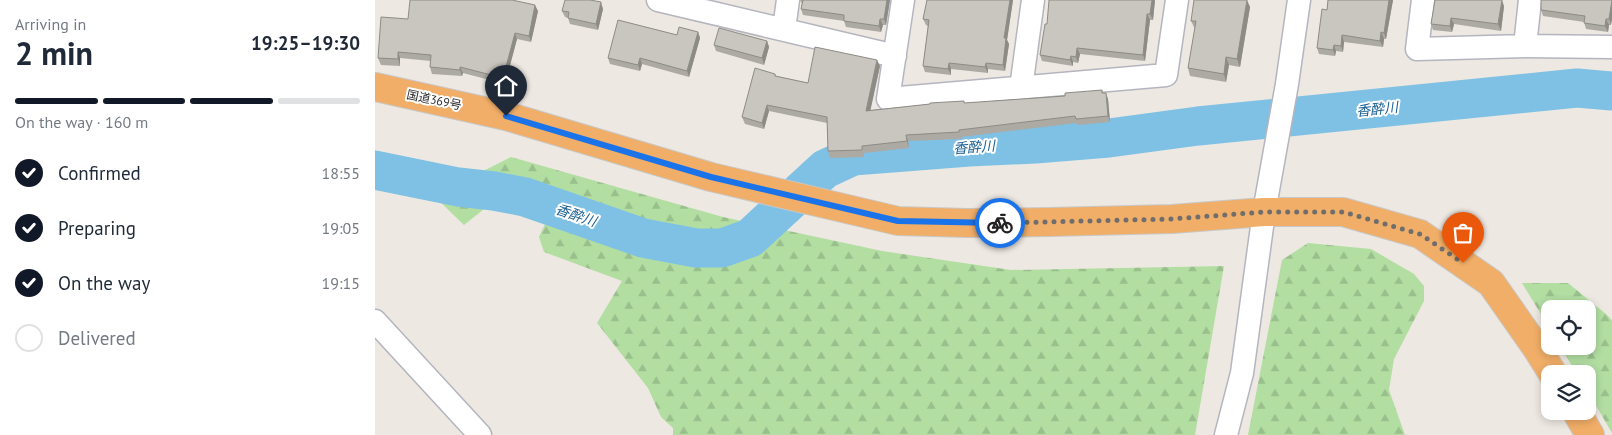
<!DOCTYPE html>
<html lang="en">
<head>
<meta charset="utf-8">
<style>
	:root { --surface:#fff; --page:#f2f2f3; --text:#1f2937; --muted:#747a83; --line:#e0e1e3; --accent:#111827 }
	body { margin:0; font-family:"PT Sans","Noto Sans JP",sans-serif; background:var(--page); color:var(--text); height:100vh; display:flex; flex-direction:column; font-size:19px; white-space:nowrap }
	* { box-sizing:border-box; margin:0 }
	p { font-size:16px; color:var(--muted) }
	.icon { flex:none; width:28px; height:28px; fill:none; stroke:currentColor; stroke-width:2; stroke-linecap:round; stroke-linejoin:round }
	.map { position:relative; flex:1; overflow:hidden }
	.sheet { display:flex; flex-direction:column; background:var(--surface); width:375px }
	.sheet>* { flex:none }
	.tools { position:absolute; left:1166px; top:300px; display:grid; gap:10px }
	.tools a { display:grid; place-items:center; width:55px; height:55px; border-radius:10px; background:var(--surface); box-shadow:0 2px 8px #0003; font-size:25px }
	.pin { position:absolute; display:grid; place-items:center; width:42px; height:42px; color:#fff; margin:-51px -21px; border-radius:50% 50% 50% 0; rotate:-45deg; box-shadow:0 0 5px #0007 }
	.pin .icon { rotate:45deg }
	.courier { position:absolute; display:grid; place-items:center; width:50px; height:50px; margin:-25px; border:4px solid #1a73e8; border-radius:50%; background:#fff; color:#222; box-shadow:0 1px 6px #0007 }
	.summary em { font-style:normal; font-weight:700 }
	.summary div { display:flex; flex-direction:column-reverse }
	.summary { display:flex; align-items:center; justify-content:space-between; height:85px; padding:0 15px }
	h1 { font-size:32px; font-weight:700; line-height:38px }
	.bar { display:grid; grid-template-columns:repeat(4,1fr); gap:8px 5px; align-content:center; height:60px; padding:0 15px }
	.bar i { height:6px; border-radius:4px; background:var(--line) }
	.bar .current { background:var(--accent) }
	.bar p { grid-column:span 4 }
	ol { padding:0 15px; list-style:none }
	li { display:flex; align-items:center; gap:15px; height:55px }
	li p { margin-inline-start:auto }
	li .icon { padding:5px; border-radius:50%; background:var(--accent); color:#fff; stroke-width:4 }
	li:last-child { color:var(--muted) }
	li i { width:28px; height:28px; border:2px solid var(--line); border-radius:50% }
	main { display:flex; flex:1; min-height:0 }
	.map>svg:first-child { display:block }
	.forest { fill:url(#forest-firs) }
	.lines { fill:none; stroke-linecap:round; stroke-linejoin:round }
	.river { stroke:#7ec1e5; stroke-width:39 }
	.minor-casing { stroke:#b4b5bf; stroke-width:25 }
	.highway-casing { stroke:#c8c8c8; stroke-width:30 }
	.minor { stroke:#fff; stroke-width:22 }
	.highway { stroke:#f1ae68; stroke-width:28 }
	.wall { fill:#adaaa4 }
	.shaded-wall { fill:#8d8b86 }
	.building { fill:#c9c6bf; stroke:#8d8b86 }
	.done { stroke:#706e6c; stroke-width:5; stroke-dasharray:0 9 }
	.route { stroke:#1a73e8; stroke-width:6 }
	.labels { text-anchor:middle; stroke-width:4; stroke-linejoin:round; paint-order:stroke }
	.street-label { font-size:12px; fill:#2d2d2d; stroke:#fff }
	.water-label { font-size:14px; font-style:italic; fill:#1a6094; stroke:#fff }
</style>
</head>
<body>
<main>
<section class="sheet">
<div class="summary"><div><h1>2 min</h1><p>Arriving in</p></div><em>19:25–19:30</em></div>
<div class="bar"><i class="current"></i><i class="current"></i><i class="current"></i><i></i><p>On the way · 160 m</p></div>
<ol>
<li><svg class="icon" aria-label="check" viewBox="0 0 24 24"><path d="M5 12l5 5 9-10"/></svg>Confirmed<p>18:55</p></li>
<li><svg class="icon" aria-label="check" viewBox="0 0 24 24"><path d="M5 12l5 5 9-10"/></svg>Preparing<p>19:05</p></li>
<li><svg class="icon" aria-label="check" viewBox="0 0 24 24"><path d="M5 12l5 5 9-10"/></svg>On the way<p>19:15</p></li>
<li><i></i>Delivered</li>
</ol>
</section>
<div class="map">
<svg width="1237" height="435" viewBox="0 0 1237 435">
	<defs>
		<pattern id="forest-firs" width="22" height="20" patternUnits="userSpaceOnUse" patternTransform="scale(1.25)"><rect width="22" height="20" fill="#b2dea2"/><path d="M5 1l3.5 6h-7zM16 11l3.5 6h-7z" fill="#99bf8c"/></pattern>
	</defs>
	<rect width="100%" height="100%" fill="#ede8e1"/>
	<path class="forest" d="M136,157L348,217L507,251L636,270L849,266L820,435H298V428L286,417L273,388L222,323L247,281L169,252L164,237L180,203L143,182L89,225L59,196Z
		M933,243L996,249L1039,274L1049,286V301L1019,359L1014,390L1030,435H873L907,260Z
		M1147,283H1193L1231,314L1237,320V433L1213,392L1212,374H1202L1185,346H1212V309H1175V329Z"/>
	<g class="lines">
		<path class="river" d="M0,170L83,187L119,191L150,197L268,238L321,248H347L375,238L450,169L478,156L594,147L660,144L734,138L823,126L1202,88L1237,91"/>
		<g class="minor-casing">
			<path id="minor" d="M283,0L520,56
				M528,0L513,99L791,75L802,0
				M1048,0L1042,49L1150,46L1237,47
				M409,29L413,0
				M1150,46L1155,0
				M646,88L658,0
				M0,321L105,435
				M851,435L867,373L889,212L912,84L924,0"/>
		</g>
		<g class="highway-casing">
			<path id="highway" d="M0,87L131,116L336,177L523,221L592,223L674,222L797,219L889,212H968L1045,234L1116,283L1163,350L1178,374
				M1201,411L1215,435"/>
		</g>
		<use href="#minor" class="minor"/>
		<use href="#highway" class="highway"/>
	</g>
	<path class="wall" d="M425,0H515L511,25H508L506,32L471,27L469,21L428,15L426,9L427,3L426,2Z
		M552,0H638L632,40L634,44L630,71L613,69V73L576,69V75L550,72L548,66L553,26L551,25L548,19Z
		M780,0L778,20H775L770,61L705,54L703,63L698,62V66L667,61L665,55L672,24Z
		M953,0H1018L1011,39H1009L1008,47L969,42L968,52L961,51L960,56L944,54L942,48L952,10Z
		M1060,0L1129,6L1126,31L1079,24L1077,32L1058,30L1056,24Z
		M1237,0L1236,25H1234L1233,32L1211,29L1209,22L1168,16L1166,10Z
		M875,7L865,67L854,65L851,82L815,76L813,68L820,29L816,21Z
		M228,9L223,30L195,24L193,18L190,17L187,11Z
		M163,11L156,42L142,39L130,84L88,73L87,76L57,74L55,67L56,61L25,58V66L6,65L3,58L33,19Z
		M323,32L325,38L314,77L267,64L265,71L235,64L233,58L302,35Z
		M392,41L394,47L389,65L341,51L339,45Z
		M505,66L495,110L589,101V103L690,96L727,90L728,93L733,99L735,122L703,125L702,123L586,137V139L533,141L534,148L489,153V157L455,158L453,151L452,123L394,111L389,129L370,124L367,117L400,74L401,76L433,83Z"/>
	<path class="shaded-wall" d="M512,0H515L511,25L509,19Z
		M635,0H638L632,40L634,44L630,71L628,65L629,38Z
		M777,0H780L778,20L775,14Z
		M872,0L875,7L865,67L862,59Z
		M1014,0H1018L1011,39L1009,33Z
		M1127,0L1129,6L1126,31L1123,24Z
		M1237,0V20L1236,25L1234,19Z
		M226,2L228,9L223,30L221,24Z
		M160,5L163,11L156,42L154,36Z
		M772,14L775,20L770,61L768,55Z
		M1076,18L1079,24L1077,32L1075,26Z
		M505,19L508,25L506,32L504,26Z
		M1231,19L1234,25L1233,32L1230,26Z
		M323,32L325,38L314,77L312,71Z
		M1006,32L1009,39L1008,47L1005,41Z
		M140,33L142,39L130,84L128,78Z
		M967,35L969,42L968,52L966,46Z
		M392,41L394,47L389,65L387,58Z
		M959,45L961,51L960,56L958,50Z
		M702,48L705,54L703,63L701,57Z
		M23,52L25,58V66L23,59Z
		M696,56L698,62V66L695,60Z
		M851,57L854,65L851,82L849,74Z
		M265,58L267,64L265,71L263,65Z
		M502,60L505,66L494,117L491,111Z
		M574,63L576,69V75L573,69Z
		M611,63L613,69V73L610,67Z
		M85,67L88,73L87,76L85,70Z
		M731,93L733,99L735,122L733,116Z
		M392,105L394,111L389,129L387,123Z
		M531,135L533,141L534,148L532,141Z"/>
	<path class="building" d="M35,0H137L160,5L154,36L140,33L128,78L85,67V70L55,67L56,55L23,52V59L3,58L6,17L33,19Z
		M190,0H215L226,2L221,24L193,18L194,12L187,11Z
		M428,0H512L509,19H505L504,26L469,21V15L426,9Z
		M552,0H635L629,38H631L628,65L611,63L610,67L574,63L573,69L548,66L554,20L548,19Z
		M674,0H777L775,14H772L768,55L702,48L701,57L696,56L695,60L665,55L670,24H672Z
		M819,0H872L862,59L851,57L849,74L813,68L821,21H816Z
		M953,0H1014L1009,33L1006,32L1005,41L967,35L966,46L959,45L958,50L942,48L947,9L952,10Z
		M1060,0H1127L1123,24L1076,18L1075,26L1056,24Z
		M1166,0H1237L1234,19H1231L1230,26L1209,23L1210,16L1166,10Z
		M243,20L302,35L304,27L323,32L312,71L265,58L263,65L233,58Z
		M344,28L392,41L387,58L339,45Z
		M440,47L502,60L491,111L555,104V103L589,101V103L690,96V93L727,90V93H731L733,116L701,119L700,116L584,130V132L531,135L532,141L487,146V150L453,151L452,117L392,105L387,123L367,117L380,68L400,74V76L433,83Z"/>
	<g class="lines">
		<path class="done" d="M625,223L796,219L889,212H968L1045,234L1088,263"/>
		<path class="route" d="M131,116L336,177L523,221L625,223"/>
	</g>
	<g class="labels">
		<g class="street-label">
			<text transform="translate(59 100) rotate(12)" y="4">国道369号</text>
		</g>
		<g class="water-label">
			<text transform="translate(1002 109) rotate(-6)" y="5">香酔川</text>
			<text transform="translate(599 147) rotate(-4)" y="5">香酔川</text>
			<text transform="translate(201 215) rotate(19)" y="5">香酔川</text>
		</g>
	</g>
</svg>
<div class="tools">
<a><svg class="icon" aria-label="locate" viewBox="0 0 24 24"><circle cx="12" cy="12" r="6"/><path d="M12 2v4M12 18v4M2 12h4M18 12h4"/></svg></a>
<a><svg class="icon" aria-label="layers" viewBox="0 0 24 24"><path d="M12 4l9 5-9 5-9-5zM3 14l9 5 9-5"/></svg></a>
</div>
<div class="pin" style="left:1088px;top:263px;background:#ea580c"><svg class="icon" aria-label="bag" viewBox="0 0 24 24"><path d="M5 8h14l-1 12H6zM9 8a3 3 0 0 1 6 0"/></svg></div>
<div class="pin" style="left:131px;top:116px;background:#1f2937"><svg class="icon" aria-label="home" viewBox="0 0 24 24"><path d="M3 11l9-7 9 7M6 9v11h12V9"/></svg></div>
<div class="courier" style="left:625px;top:223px"><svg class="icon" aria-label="bike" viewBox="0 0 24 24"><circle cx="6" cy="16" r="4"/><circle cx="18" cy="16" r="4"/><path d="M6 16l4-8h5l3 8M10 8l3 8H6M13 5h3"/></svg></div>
</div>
</main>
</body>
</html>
